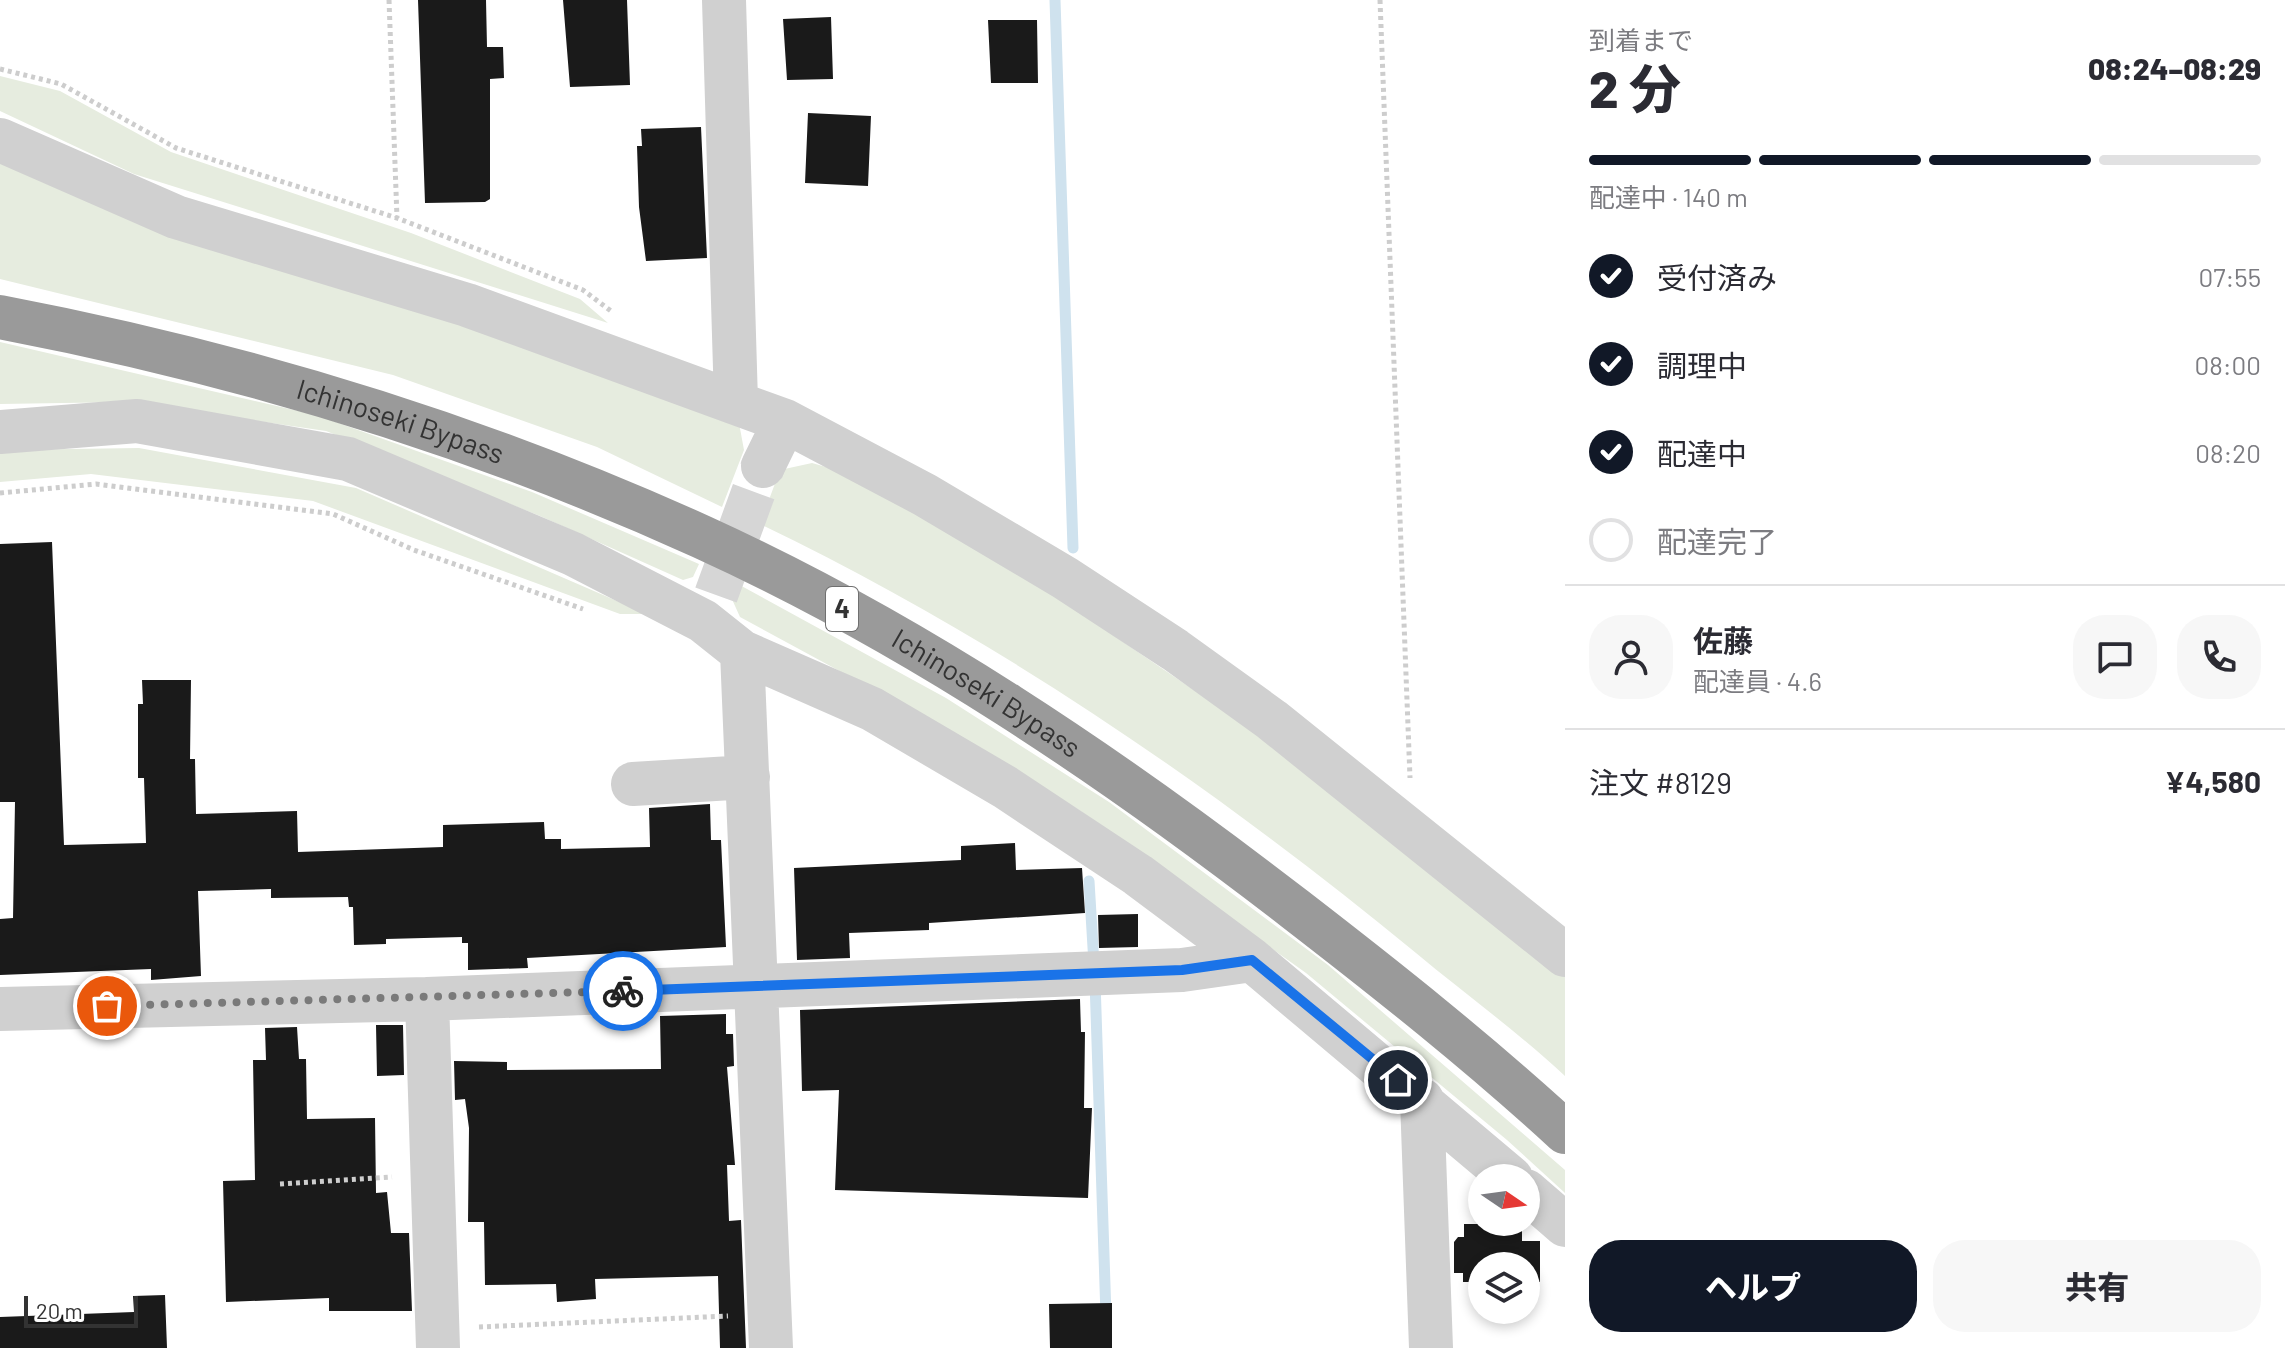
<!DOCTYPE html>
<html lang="ja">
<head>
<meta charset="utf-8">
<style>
	:root { --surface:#fff; --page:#f7f7f7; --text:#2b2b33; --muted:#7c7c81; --line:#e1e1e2; --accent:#111827 }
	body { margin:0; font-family:Barlow,"Noto Sans JP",sans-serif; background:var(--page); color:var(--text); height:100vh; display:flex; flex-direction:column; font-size:30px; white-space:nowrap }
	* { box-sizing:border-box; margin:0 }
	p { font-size:26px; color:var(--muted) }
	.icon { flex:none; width:44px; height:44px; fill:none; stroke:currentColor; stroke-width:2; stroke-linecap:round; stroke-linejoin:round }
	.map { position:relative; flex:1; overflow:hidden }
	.side { display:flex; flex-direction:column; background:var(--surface); width:720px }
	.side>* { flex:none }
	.needle { width:52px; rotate:103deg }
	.buttons { position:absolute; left:1468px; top:1164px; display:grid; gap:16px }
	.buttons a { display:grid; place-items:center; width:72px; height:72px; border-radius:50%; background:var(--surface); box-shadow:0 4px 12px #0003; font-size:40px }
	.scale { position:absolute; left:24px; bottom:20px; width:114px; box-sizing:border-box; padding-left:8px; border:4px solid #333; border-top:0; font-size:22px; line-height:28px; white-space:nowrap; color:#333; -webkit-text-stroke:6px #fff; paint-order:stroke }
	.pin { position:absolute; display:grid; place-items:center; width:68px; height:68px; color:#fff; margin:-34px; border:4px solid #fff; border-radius:50%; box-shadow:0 2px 8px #0007 }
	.courier { position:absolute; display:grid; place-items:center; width:80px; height:80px; margin:-40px; border:6px solid #1a73e8; border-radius:50%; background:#fff; color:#222; box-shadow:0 2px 10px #0007 }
	.headline em { font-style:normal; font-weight:800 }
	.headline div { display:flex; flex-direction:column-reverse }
	.headline { display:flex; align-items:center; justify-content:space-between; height:136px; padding:0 24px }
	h1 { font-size:52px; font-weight:800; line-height:60px }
	.bar { display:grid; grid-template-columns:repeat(4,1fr); gap:12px 8px; align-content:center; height:96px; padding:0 24px }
	.bar i { height:10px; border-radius:6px; background:var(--line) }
	.bar .selected { background:var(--accent) }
	.bar p { grid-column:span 4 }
	.line { display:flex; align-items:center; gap:20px; padding:0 24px; border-top:2px solid var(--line) }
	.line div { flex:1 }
	.round { display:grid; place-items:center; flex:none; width:84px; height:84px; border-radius:32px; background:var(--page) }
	ol { padding:0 24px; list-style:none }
	li { display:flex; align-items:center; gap:24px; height:88px }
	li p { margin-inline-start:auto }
	li .icon { padding:8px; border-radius:50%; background:var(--accent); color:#fff; stroke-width:4 }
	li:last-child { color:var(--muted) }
	li i { width:44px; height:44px; border:4px solid var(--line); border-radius:50% }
	.button { display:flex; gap:16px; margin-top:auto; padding:16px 24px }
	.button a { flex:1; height:92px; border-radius:32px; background:var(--accent); color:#fff; font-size:32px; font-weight:800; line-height:92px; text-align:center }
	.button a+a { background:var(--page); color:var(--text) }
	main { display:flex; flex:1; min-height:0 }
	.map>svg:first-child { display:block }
	.green { fill:#e6ecdf }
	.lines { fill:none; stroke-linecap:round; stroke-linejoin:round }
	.stream { stroke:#cfe2ee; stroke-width:11 }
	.building { fill:#1a1a1a }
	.minor-tunnel { stroke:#d6d6d6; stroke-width:44; stroke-dasharray:44 22; stroke-linecap:butt }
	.path { stroke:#cdcdcd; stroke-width:5; stroke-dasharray:4 4; stroke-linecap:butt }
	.minor { stroke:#d0d0d0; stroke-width:44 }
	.highway { stroke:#9a9a9a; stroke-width:44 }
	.done { stroke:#7a7a7a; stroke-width:8; stroke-dasharray:0 14.4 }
	.route { stroke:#1a73e8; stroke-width:10 }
	.labels { text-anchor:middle; stroke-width:8; stroke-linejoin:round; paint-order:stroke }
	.shield { fill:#fff; stroke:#707070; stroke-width:2 }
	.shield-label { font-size:26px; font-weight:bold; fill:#333 }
	.street-label { font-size:28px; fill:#333; stroke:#fff }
</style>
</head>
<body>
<main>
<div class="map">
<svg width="1565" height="1348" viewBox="0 0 1565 1348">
	<rect width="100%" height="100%" fill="#fff"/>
	<path class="green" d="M0,76L60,91L171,152L411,233L580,299L608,323L134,174L0,111Z
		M0,153L476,320L739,423L744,450L722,507L597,447L393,375L0,279Z
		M0,342L316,415L532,492L699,564L693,577L683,580L540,516L326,431L127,402L0,404Z
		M139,448L356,488L647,614H620L313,501L91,474L0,482V450Z
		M812,463L854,475L1054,595L1260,735L1565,976V1076C1518,1032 1465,994 1416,953C1214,787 996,637 760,524L780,470Z
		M736,583L946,698L1109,802L1328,965L1565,1170V1193L1507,1140L1306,973L1079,810L941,726L740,617L731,597Z"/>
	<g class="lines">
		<path class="stream" d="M1055,0L1073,548
			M1089,881L1094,964
			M1095,981L1106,1316"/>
	</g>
	<path class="building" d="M418,0H486L487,47H503L504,78L490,79V199L485,202L425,203Z
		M563,0H627L630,85L570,87Z
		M831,17L833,79L787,80L783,19Z
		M988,20H1037L1038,83H991Z
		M808,113L871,116L868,186L805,183Z
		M701,127L707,258L646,261L639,207L637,146H642L641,129Z
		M52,542L64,845L146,843L144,778H138V704H143L142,680H191L190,759H195L196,814L297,811L298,852L443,847V825L544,822L545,839H561V849L650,847L649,808L710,804L711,840H721L726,947L527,958L528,968L468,970V943H462V937L386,939V944L354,945L353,907H349L348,897L271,898V889L198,891L201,976L151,980V969L0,975V919L13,918L15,802H0V544Z
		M1015,843L1016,870L1082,868L1085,913L929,923V930L849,933L850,958L797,960L794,868L961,860V846Z
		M1138,914V947L1099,948L1098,915Z
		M1080,999L1081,1032H1085L1084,1108H1092L1088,1198L835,1190L839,1090L802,1091L800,1010Z
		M726,1014V1034H733L734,1066L727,1067L735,1165H727L729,1221L741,1220L746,1348H720L718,1276L595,1279L596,1299L557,1302L556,1284L485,1285L484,1222H468L469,1128L465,1099L455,1100L454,1061L507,1062V1070L661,1069L660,1016Z
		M376,1025H403L404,1075L377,1076Z
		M297,1027L299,1059H306L307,1119L375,1118L376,1193L387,1192L391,1233H409L412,1311H329V1298L226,1302L223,1181L255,1180L253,1060H266L265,1028Z
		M1464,1224H1522V1241H1540V1282H1526V1266H1482V1282H1463V1273H1454V1242L1458,1237H1464Z
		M165,1295L167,1348H0V1317L134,1312L133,1296Z
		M1112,1303V1348H1050L1049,1304Z"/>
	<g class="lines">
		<path class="minor-tunnel" d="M716,595L763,466"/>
		<path class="path" d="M389,0L397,218
			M1380,0L1410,778
			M0,69L61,84L176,148L397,218L583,290L611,311
			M0,493L96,484L333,514L414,550L583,609
			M280,1184L392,1177
			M479,1327L728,1316"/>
		<path class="minor" d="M724,0L736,402
			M0,140L176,217L467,305L785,421L925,495L1065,578L1175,650L1272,720L1565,955
			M0,432L137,421L348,459L573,554L703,621L742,652L872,709L1005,787L1138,875L1252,960L1511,1178
			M763,466L785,421
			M742,652L771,1348
			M633,784L748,777
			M427,999L438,1348
			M0,1009L427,999L1182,970L1252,960
			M1422,1100L1431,1348
			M1526,1191L1565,1225"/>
		<path class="highway" id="s1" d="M0,317C241,363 478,435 702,537C915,634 1110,766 1295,909C1387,980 1479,1053 1565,1132"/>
	</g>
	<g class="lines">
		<path class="done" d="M107,1006L623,991"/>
		<path class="route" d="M623,991L1182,970L1252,960L1398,1080"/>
	</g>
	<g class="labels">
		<rect class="shield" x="826" y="587" width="32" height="44" rx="6"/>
		<g class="shield-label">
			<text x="842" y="618">4</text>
		</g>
		<g class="street-label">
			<text dy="10" stroke="none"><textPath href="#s1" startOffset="414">Ichinoseki Bypass</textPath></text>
			<text dy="10" stroke="none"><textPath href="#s1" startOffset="1062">Ichinoseki Bypass</textPath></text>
		</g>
	</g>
</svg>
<div class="buttons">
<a><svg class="needle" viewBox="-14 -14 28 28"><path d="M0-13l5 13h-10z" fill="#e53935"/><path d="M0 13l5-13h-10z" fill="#7c7c81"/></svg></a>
<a><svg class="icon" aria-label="layers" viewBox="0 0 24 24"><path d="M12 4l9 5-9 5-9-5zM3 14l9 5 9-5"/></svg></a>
</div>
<div class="scale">20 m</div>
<div class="pin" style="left:107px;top:1006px;background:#ea580c"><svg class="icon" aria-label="bag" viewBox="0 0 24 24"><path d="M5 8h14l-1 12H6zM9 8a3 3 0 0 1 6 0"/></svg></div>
<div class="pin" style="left:1398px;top:1080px;background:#1f2937"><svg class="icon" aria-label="home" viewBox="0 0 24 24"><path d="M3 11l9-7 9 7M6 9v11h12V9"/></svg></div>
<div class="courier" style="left:623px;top:991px"><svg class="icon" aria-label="bike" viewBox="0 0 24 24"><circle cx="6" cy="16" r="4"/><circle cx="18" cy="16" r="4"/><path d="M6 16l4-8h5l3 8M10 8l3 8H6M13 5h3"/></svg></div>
</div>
<section class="side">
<div class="headline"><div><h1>2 分</h1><p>到着まで</p></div><em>08:24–08:29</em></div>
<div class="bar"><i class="selected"></i><i class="selected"></i><i class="selected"></i><i></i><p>配達中 · 140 m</p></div>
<ol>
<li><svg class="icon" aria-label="check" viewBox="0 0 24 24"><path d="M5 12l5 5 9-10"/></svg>受付済み<p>07:55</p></li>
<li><svg class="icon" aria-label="check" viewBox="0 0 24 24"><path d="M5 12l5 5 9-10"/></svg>調理中<p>08:00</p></li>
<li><svg class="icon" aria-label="check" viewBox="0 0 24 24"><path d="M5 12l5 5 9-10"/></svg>配達中<p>08:20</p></li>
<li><i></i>配達完了</li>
</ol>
<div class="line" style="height:144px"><a class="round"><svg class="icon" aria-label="person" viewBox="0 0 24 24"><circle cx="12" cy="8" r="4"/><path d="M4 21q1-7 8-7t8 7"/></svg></a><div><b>佐藤</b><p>配達員 · 4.6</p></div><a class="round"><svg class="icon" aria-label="chat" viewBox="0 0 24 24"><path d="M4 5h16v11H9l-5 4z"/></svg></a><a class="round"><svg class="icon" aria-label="phone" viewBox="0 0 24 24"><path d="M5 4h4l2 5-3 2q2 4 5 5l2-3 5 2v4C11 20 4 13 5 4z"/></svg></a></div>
<div class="line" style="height:104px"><div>注文 #8129</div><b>¥4,580</b></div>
<div class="button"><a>ヘルプ</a><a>共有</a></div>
</section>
</main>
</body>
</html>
